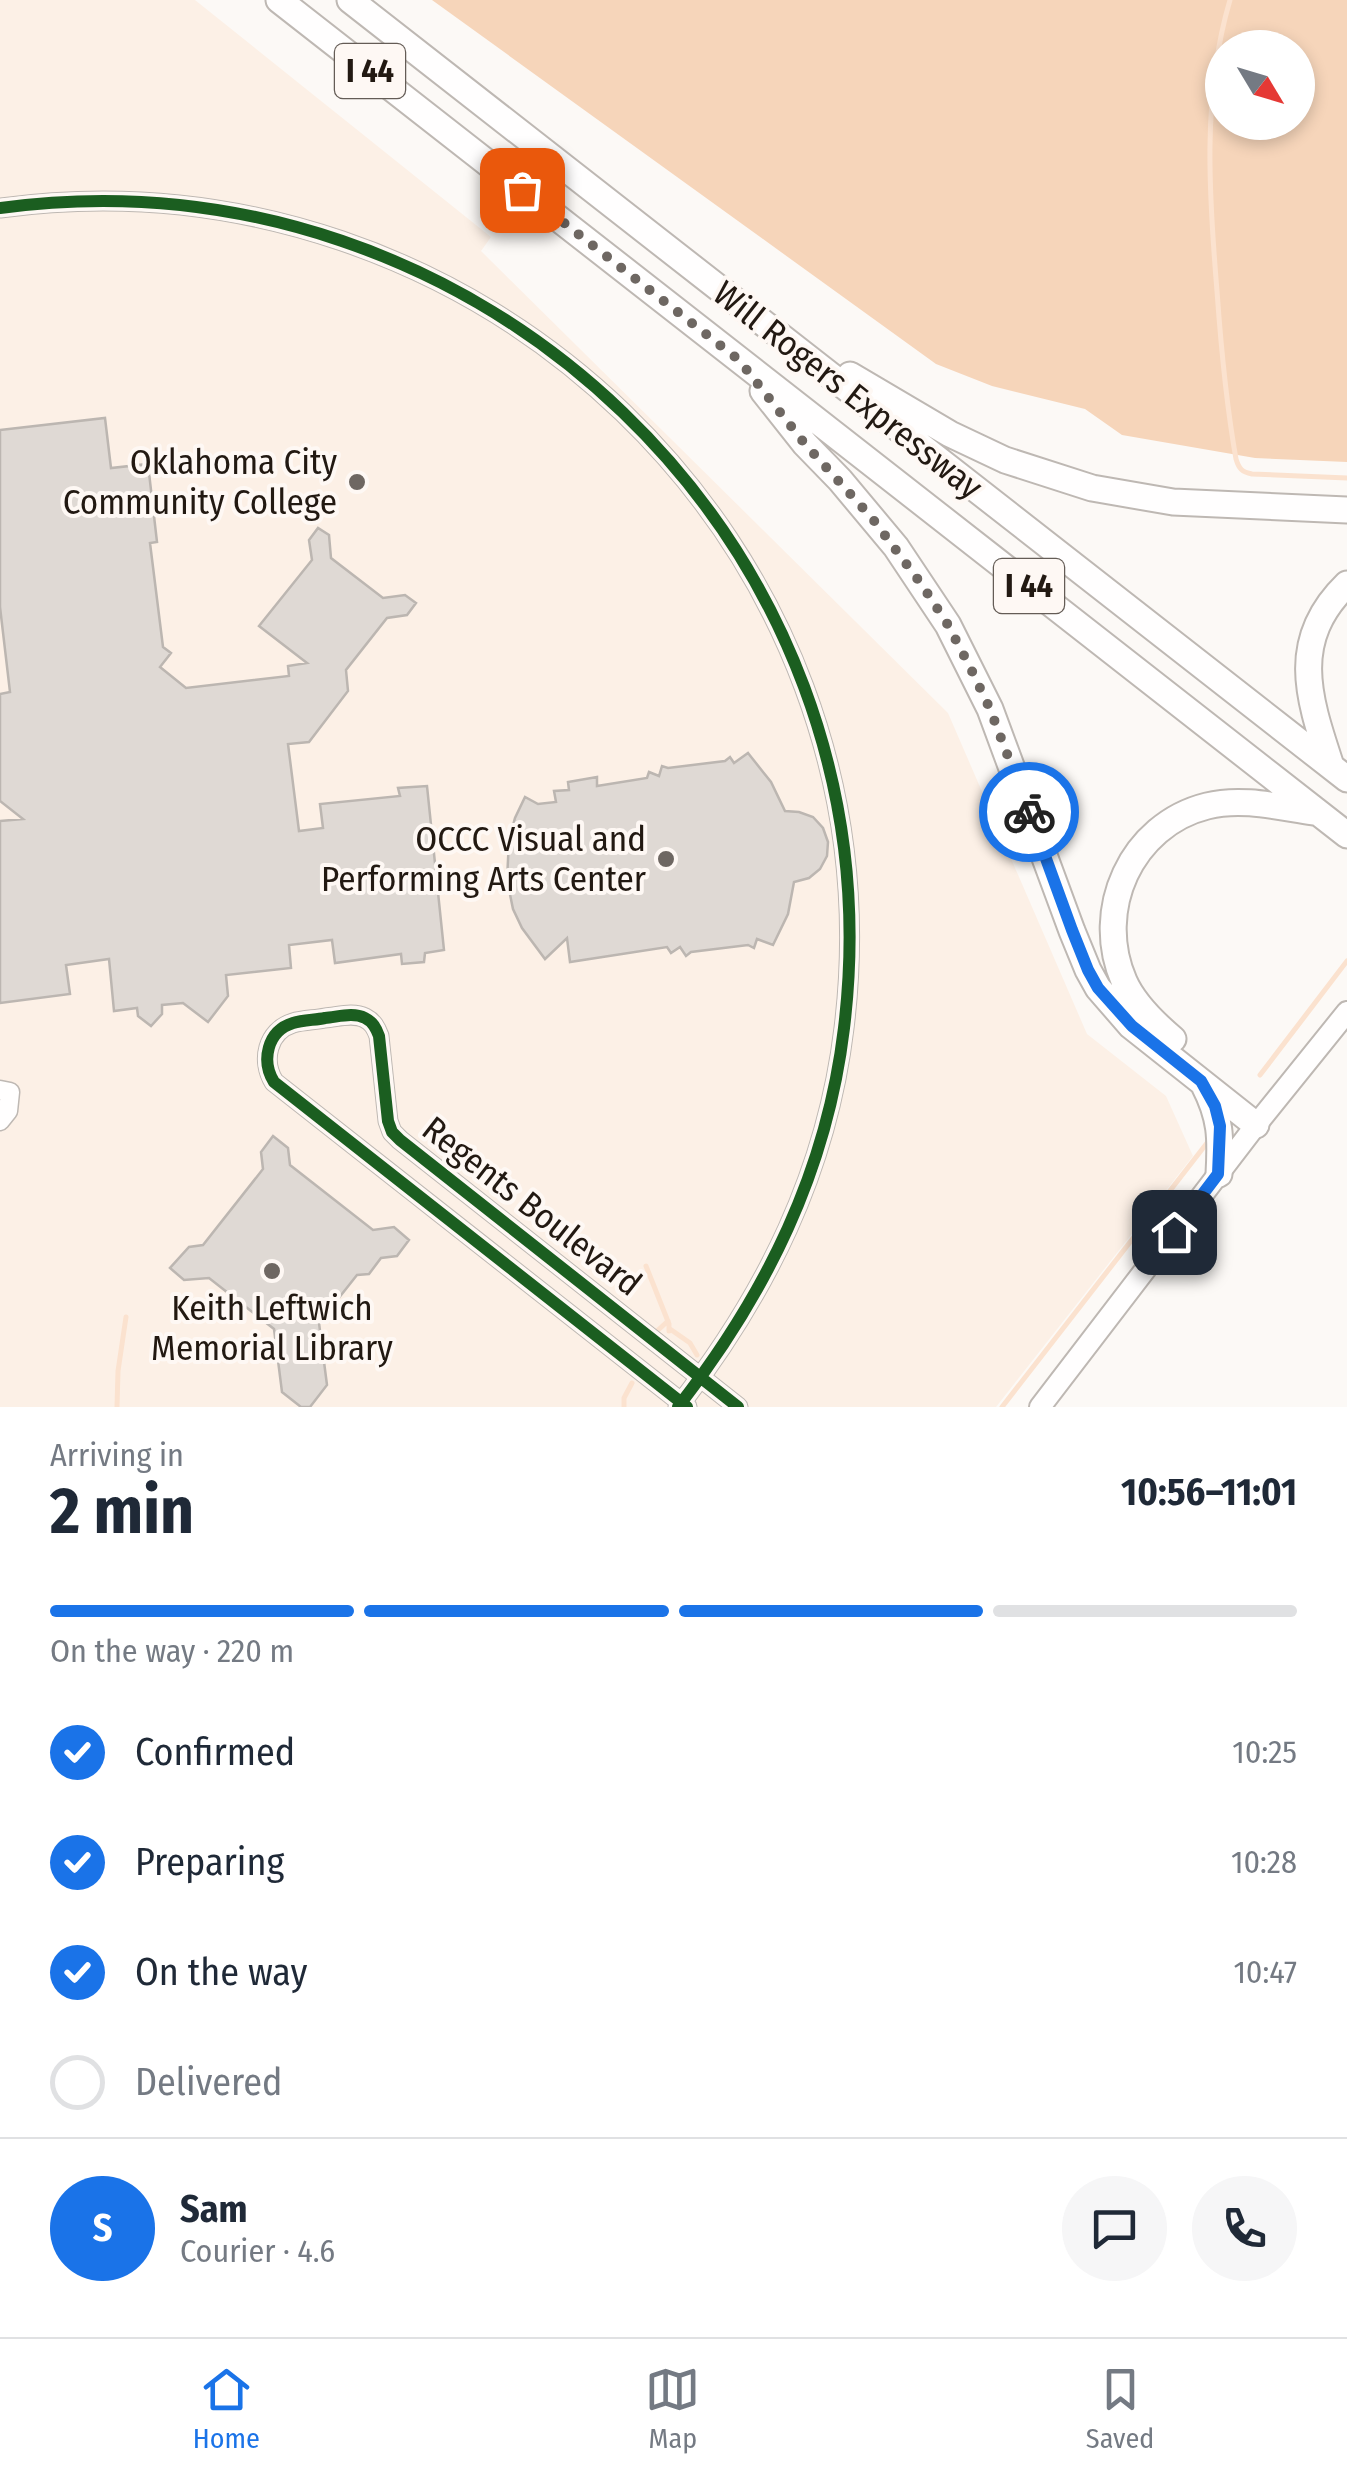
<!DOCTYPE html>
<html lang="en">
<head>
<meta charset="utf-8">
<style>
	:root { --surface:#fff; --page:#f6f6f7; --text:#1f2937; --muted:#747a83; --line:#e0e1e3; --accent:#1a73e8 }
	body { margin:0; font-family:"Fira Sans Condensed",sans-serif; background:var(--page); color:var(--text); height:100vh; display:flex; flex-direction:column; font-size:38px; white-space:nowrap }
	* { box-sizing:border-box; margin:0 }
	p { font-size:32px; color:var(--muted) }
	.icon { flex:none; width:55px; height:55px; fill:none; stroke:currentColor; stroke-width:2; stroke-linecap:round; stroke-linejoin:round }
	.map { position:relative; height:1407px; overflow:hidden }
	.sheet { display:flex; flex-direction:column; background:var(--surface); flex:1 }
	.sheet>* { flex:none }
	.needle { width:65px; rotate:128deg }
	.fabs { position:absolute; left:1205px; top:30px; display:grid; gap:20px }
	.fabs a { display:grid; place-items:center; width:110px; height:110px; border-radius:50%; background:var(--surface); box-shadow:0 5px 15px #0003; font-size:50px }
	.pin { position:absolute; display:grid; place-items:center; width:85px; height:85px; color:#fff; margin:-42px; border-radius:20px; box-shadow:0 5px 15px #0006 }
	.courier { position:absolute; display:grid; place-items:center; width:100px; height:100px; margin:-50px; border:8px solid #1a73e8; border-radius:50%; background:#fff; color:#222; box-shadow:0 2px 12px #0007 }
	.summary em { font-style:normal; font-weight:700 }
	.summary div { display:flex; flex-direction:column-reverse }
	.summary { display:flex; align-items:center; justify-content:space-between; height:170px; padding:0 50px }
	h1 { font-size:65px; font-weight:700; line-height:75px }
	.bar { display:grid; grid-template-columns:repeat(4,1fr); gap:15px 10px; align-content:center; height:120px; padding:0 50px }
	.bar i { height:12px; border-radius:8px; background:var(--line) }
	.bar .active { background:var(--accent) }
	.bar p { grid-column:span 4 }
	.line { display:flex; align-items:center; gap:25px; padding:0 50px; border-top:2px solid var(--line) }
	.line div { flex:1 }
	.round { display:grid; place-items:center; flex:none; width:105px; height:105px; border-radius:52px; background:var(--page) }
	ol { padding:0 50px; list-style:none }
	li { display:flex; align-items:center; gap:30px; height:110px }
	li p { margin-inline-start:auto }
	li .icon { padding:10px; border-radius:50%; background:var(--accent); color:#fff; stroke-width:4 }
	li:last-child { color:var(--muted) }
	li i { width:55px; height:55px; border:5px solid var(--line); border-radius:50% }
	.tab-bar { display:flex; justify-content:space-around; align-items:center; height:140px; border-top:2px solid var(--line); background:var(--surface); font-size:28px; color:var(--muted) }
	.tab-bar a { display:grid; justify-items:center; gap:5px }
	.tab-bar .active { color:var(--accent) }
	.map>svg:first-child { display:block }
	.built { fill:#fcf0e6 }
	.green { fill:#f6d5ba; fill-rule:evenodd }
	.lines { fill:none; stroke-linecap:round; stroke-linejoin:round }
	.stream { stroke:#fbe2cf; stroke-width:5 }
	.building { fill:#dfd9d4; stroke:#bcb6b1; stroke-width:2.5 }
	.tertiary-casing { stroke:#beb8b3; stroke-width:21 }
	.secondary-casing { stroke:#beb8b3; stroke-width:24 }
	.motorway-casing { stroke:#beb8b3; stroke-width:29 }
	.tertiary { stroke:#fffefe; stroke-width:18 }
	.secondary { stroke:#fffefe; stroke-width:20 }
	.motorway { stroke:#fffefe; stroke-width:25 }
	.cycleway-casing { stroke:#fef8f4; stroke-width:19 }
	.cycleway { stroke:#1b5e20; stroke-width:12 }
	.done { stroke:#6e6762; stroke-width:10; stroke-dasharray:0 18 }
	.route { stroke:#1a73e8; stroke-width:12 }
	.poi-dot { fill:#6e6762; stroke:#fef8f4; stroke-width:4 }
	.labels { text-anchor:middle; stroke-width:8; stroke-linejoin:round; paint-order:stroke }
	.shield { fill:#fef8f4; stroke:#645c56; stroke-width:2.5 }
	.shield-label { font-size:32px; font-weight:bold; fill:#221912 }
	.street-label { font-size:35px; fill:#221912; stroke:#fef8f4 }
	.poi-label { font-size:35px; fill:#221912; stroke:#fef8f4; text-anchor:end }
</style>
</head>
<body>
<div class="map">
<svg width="1347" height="1407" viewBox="0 0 1347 1407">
	<rect width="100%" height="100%" fill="#fcf9f6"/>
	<path class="built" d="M0,0H195L491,237L481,251L948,713L1087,1034L1166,1096L1193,1156L996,1407H0Z"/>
	<path class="green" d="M432,0H1347V462L1255,458L1122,435L1085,409L992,386L936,364ZM1222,48H1298V122H1222Z"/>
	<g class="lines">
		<path class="stream" d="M1230,0C1202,94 1209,195 1217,291C1221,347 1226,403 1236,459C1239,469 1242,472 1252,474L1347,478
			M1260,1075L1347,961
			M646,1266L669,1324V1331
			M670,1329L690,1343L697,1355
			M657,1331L668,1321
			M117,1407L118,1371L126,1317
			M624,1407V1398L632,1383
			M1002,1407L1207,1143"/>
	</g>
	<path class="building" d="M105,418L111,468L148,464L157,542L150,543L163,647L171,653L160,667L186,688L289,676L288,666L307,663L259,626L312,560L309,540L318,528L329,535L331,558L383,598L405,595L416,603L407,615L387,618L346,670L348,691L309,742L288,744L299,831L323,828L320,804L400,796L398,788L427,786L444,950L425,953L424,962L402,964L401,954L335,963L332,940L289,945L291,968L226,975L228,996L208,1022L183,1003L162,1005V1014L151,1026L138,1016L137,1008L114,1011L109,959L66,965L70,994L0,1003V821L23,819L0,801V694L10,692L0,607V430Z
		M748,753L771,782L785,811L799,812L813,817L823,828L828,842L827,856L820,869L809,878L794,882L788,914L773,945L757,939L754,948L748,945L691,952L686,956L680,947L671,953L667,947L570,962L567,938L545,959L522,928L513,909L507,880L509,840L515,818L525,797L538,804L556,802L554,791L569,790L568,782L597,777V786L647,778L649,772L659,776L662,766L668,768L725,761L730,757L734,763Z
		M273,1136L288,1148L290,1165L373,1230L394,1227L409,1240L397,1256L381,1258L369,1274L357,1275L319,1323L327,1385L310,1407H301L282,1392L274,1329L209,1278L184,1280L170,1268L189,1247L203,1245L263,1169L261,1152Z"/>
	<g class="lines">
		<g class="tertiary-casing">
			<path id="tertiary" d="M0,208C477,143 903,545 844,1028C827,1171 766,1294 678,1407
				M0,1090L10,1092L8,1111L0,1121
				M687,1407L274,1082C261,1061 267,1031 293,1023C303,1020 315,1020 325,1018C338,1017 353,1012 365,1018C373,1022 376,1028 379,1036L388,1121L392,1132L400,1140L738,1407"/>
		</g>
		<g class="secondary-casing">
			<path id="secondary" d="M1040,1407L1256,1125L1347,1012"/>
		</g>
		<g class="motorway-casing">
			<path id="motorway" d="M279,0L1347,835
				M350,0L1347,779
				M850,375L950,434L1005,460L1092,488L1173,502L1347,510
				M763,391L805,444L840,480L896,547L948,625L990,709L1072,931L1088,970L1098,988L1131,1026L1256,1125
				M1331,766C1309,699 1288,641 1347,584
				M1173,1039C1154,1023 1134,1004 1124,981C1093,910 1131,825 1207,806C1242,797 1279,807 1313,812
				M1204,1085C1221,1118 1221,1138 1219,1174"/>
		</g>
		<use href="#tertiary" class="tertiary"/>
		<use href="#secondary" class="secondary"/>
		<use href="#motorway" class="motorway"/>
		<g class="cycleway-casing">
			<path id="cycleway" d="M0,208C477,143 903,545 844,1028C827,1171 766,1294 678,1407
				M687,1407L274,1082C261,1061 267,1031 293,1023C303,1020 315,1020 325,1018C338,1017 353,1012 365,1018C373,1022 376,1028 379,1036L388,1121L392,1132L400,1140L738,1407"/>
		</g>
		<use href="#cycleway" class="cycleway"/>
	</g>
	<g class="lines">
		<path class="done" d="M522,190L739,360L805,444L872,518L922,585L948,625L970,667L990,709L1029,812"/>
		<path class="route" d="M1029,812L1072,930L1088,970L1098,988L1132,1026L1201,1081L1215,1106L1220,1126L1218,1174L1174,1232"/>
	</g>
	<g class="poi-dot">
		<circle cx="357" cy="482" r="10"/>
		<circle cx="666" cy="859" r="10"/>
		<circle cx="272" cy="1271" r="10"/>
	</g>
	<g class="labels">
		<g class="shield">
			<rect x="335" y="44" width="70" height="54" rx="8"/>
			<rect x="994" y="559" width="70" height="54" rx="8"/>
		</g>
		<g class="shield-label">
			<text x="370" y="82">I 44</text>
			<text x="1029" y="597">I 44</text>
		</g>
		<g class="street-label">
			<text transform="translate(848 390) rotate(38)" y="12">Will Rogers Expressway</text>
			<text transform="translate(532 1206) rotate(38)" y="12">Regents Boulevard</text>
		</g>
		<g class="poi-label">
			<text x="337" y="474">Oklahoma City<tspan x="337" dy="40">Community College</tspan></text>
			<text x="646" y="851">OCCC Visual and<tspan x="646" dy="40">Performing Arts Center</tspan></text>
			<text x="272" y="1320" text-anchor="middle">Keith Leftwich<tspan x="272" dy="40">Memorial Library</tspan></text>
		</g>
	</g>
</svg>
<div class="fabs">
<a><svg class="needle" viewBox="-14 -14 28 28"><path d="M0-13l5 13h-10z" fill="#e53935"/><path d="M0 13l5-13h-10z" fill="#747a83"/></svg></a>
</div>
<div class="pin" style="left:522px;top:190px;background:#ea580c"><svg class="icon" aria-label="bag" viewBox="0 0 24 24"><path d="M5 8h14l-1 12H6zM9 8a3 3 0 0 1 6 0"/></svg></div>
<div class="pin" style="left:1174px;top:1232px;background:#1f2937"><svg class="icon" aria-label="home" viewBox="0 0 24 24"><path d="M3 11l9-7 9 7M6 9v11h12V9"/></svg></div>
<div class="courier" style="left:1029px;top:812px"><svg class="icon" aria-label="bike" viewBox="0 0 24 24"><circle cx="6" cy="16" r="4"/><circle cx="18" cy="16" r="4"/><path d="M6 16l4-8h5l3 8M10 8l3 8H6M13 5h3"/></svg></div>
</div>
<section class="sheet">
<div class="summary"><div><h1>2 min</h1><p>Arriving in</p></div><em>10:56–11:01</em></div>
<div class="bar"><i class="active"></i><i class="active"></i><i class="active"></i><i></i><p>On the way · 220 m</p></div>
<ol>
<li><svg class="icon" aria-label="check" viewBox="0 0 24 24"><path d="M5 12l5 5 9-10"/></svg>Confirmed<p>10:25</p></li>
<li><svg class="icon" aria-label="check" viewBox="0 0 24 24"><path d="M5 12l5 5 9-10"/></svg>Preparing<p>10:28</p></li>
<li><svg class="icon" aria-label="check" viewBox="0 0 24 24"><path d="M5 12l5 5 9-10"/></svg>On the way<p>10:47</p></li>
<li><i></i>Delivered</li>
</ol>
<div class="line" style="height:180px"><b class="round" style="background:var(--accent);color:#fff">S</b><div><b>Sam</b><p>Courier · 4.6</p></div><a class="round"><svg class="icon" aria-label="chat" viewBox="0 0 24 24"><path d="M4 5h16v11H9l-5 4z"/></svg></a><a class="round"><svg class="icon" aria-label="phone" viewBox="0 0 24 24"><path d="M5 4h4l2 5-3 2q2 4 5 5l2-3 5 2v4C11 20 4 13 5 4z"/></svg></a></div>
</section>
<nav class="tab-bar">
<a class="active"><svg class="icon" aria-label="home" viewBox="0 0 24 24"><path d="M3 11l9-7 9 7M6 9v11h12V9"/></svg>Home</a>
<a><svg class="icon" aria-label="map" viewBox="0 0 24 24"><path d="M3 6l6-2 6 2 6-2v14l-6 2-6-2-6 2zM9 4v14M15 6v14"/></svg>Map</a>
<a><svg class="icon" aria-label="saved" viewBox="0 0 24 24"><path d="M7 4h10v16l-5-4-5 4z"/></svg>Saved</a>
</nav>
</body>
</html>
